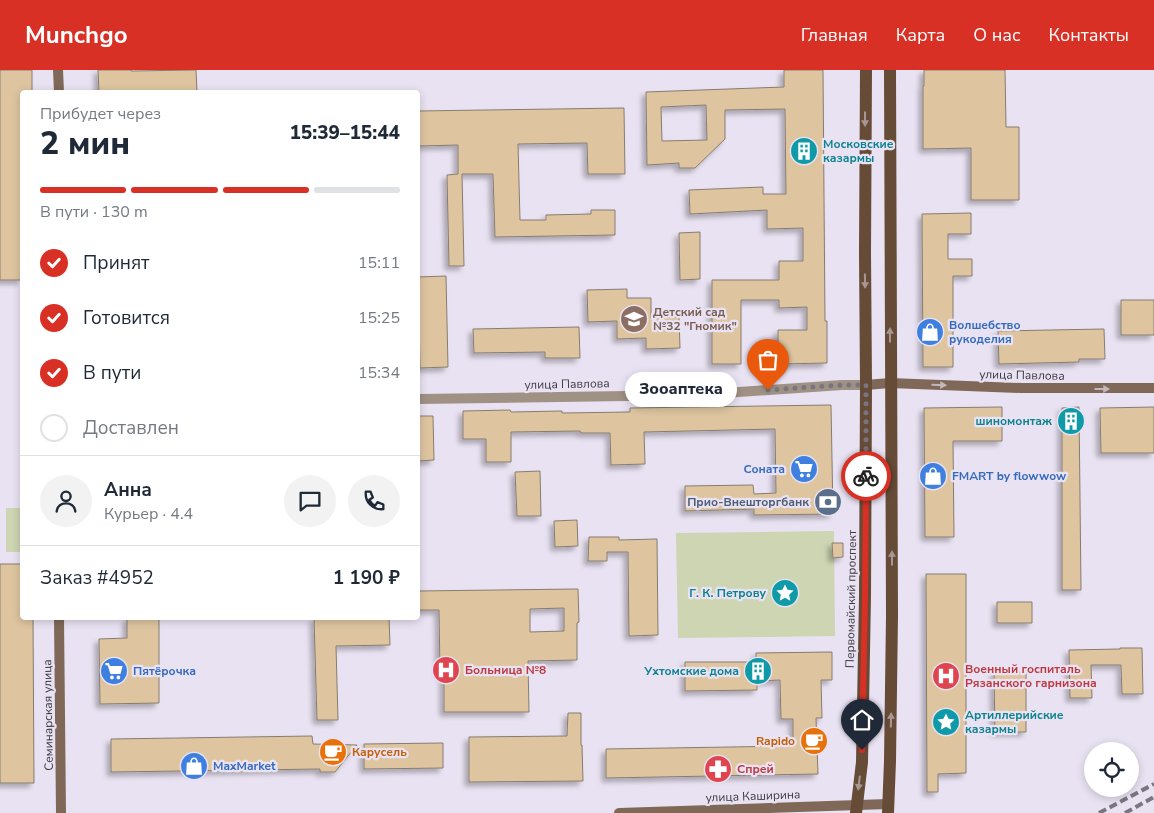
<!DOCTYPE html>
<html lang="ru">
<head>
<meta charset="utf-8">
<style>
	:root { --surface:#fff; --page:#f2f2f3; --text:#1f2937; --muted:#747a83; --line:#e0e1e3; --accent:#d93025 }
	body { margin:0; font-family:"Nunito Sans",sans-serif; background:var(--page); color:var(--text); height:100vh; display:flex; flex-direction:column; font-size:19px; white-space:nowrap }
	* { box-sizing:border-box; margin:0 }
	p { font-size:16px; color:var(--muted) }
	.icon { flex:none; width:28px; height:28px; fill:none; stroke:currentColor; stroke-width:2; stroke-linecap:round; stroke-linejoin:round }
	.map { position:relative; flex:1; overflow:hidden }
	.sheet { position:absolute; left:20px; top:20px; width:400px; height:530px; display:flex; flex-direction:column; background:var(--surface); border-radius:5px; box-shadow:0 2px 8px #0003 }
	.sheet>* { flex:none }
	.controls { position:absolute; left:1084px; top:672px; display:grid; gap:10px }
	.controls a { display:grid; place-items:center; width:55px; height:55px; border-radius:50%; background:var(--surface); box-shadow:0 2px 8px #0003; font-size:25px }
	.pin { position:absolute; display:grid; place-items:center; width:42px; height:42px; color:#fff; margin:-51px -21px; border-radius:50% 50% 50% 0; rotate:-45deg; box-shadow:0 0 5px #0007 }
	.pin .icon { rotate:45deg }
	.courier { position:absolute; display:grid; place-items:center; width:50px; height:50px; margin:-25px; border:4px solid #d93025; border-radius:50%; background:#fff; color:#222; box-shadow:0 1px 6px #0007 }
	.bubble { position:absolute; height:35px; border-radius:18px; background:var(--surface); box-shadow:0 2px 8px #0003; font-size:16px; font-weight:800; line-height:35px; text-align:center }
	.head em { font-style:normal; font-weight:800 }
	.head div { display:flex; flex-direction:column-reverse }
	.head { display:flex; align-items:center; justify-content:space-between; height:85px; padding:0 20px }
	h1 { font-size:32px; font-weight:800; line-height:38px }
	.bar { display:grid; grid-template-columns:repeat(4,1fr); gap:8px 5px; align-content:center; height:60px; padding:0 20px }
	.bar i { height:6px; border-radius:4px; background:var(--line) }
	.bar .on { background:var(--accent) }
	.bar p { grid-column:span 4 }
	.line { display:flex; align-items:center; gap:12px; padding:0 20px; border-top:1px solid var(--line) }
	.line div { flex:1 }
	.round { display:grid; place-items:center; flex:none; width:52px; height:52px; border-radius:26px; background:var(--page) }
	ol { padding:0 20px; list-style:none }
	li { display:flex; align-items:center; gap:15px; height:55px }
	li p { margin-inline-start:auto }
	li .icon { padding:5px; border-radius:50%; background:var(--accent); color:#fff; stroke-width:4 }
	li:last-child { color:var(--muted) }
	li i { width:28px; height:28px; border:2px solid var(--line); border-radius:50% }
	header { display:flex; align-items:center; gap:30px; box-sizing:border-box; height:70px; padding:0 25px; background:var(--accent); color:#fff }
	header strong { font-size:24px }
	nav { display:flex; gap:28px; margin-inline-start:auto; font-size:18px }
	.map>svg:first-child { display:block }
	.green { fill:#ced5b3 }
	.building { fill:#dec5a0; stroke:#867d70; fill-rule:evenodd; filter:url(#shadow) }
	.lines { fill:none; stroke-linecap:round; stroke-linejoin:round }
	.street { stroke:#a09185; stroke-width:10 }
	.secondary { stroke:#7f6857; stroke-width:10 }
	.primary { stroke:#664b37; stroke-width:12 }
	.rail { stroke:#7a767f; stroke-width:4; stroke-dasharray:8 4; stroke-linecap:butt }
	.oneway { fill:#a89694 }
	.oneway2 { fill:#c4b7bc }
	.done { stroke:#79757e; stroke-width:5; stroke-dasharray:0 9 }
	.route { stroke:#d93025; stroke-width:6 }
	.labels { text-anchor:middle; stroke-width:4.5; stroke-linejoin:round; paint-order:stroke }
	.culture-label { font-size:12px; font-weight:bold; fill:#0d838f; stroke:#e9e2f2; text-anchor:end }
	.education-label { font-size:12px; font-weight:bold; fill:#785e54; stroke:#e9e2f2; text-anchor:start }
	.shop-label { font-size:12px; font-weight:bold; fill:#366cbe; stroke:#e9e2f2; text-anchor:start }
	.street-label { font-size:12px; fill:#3c3a40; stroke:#e9e2f2 }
	.service-label { font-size:12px; font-weight:bold; fill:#4e5e75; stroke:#e9e2f2; text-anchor:end }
	.health-label { font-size:12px; font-weight:bold; fill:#be3a42; stroke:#e9e2f2; text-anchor:start }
	.food-label { font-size:12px; font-weight:bold; fill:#c56008; stroke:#e9e2f2; text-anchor:end }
</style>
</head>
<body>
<header>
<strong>Munchgo</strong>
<nav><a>Главная</a><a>Карта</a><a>О нас</a><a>Контакты</a></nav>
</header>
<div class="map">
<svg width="1154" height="743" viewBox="0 0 1154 743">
	<defs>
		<filter id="shadow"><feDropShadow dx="-4" dy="4" stdDeviation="2.5" flood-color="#0004"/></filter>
	</defs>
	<rect width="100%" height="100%" fill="#e9e2f2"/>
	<path class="green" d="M6,438H22V482H6Z
		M834,461L835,566L678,568L676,463Z"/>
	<path class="building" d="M0,0H32V22H22V210H0Z
		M98,0H131V1L196,0L197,22H99Z
		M784,0H823L825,251H827V293L778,294V260H807V237L779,238V230H741V294H712V210H779V191H803V158L767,159V140L690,144L689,120L763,117V124H786L785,39L725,40V69L695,98H679V93L647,95L646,22L784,17ZM706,35L707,70L662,71L661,37Z
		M924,0H1005L1006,57H1019V130H971V78L923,79V16H924Z
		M624,38L625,104H588L587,73L518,74L520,150H546V145L591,144V140H615V165L495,167L493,104H462L464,196H449L447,105L458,104V75L418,76V41Z
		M971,143V164H948V189H972V206H953V297H923L922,144Z
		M700,162V209L680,210L679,163Z
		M446,206L448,297L420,298L418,207Z
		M627,219V228H651V248L679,247L680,278L646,279V268L617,269V251L588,252L587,220Z
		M1121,230H1154V265H1121Z
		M579,257L580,288H545V282L474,283L473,259Z
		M1104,259L1105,289H1079V292L999,294L998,261Z
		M831,335L833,444L754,445V439L685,441V416L753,415L754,424L776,423L775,359L644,362L645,394L611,395L610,363H581L580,361L511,362V392H486V369H463V341L510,340L511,342L562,341V343L630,342V338Z
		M1002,337V371H953L954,467H925L924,338Z
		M1079,337L1081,520H1062V338Z
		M1154,337V383H1101L1100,338Z
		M418,346H433L434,390L418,391Z
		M540,401L541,446H517L515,402Z
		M577,450L578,476L555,477L554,451Z
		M589,467H619V470L657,469L658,565L629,566L628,482H607V491H588Z
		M832,473H843V487L833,488Z
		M0,494H22V548H33L34,713H0Z
		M926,504H966V703L938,704V722H927Z
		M578,519L579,552L577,553V590L528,591L529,642H444V603H440L439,540H418V521ZM564,538V561L530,562V539Z
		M997,532H1032V553H997Z
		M127,548H159V633L100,634L99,569L127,568Z
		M314,548H389L390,575L336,576L338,650H317Z
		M1120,578H1142L1143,624H1122L1121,595H1091L1092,628H1070L1069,580L1120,579Z
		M832,582V610H821L822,648H816L818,704L606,708V679L793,676V649H781L780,610L757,611V620L685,621V592H756V583Z
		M994,602H1026V662H995Z
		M568,643H581V675H582L583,711L469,712V667L567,666Z
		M312,666L313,674L357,675L335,702H320V699L111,702V669Z
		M443,673V698L364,699V674Z"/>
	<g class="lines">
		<path class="street" d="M418,329L695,325L842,315H866"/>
		<path class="secondary" d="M58,0L59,22
			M866,315L890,313L1021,318H1154
			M59,548L61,743
			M619,743L888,734"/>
		<path class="primary" d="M856,743L862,692L865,526L866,315L865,182L866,0
			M888,743L890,691L892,546L890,0"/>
		<path class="rail" d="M1099,743L1154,714
			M1125,743L1154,727"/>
	</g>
	<defs><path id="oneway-solid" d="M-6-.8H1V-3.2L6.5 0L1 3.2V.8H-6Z" transform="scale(1.25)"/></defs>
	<g class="oneway">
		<use href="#oneway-solid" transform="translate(865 49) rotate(90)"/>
		<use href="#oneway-solid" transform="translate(865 211) rotate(89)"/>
		<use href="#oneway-solid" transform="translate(890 265) rotate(-90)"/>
		<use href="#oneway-solid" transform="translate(892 488) rotate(-90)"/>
		<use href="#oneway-solid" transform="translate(891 650) rotate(-89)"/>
		<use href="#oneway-solid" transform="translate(859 713) rotate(97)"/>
	</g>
	<g class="oneway2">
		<use href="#oneway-solid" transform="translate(939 315) rotate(2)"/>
		<use href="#oneway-solid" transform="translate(1102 319)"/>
	</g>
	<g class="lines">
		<path class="done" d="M768,320L842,315H866V406"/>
		<path class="route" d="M862,680L865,526L866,406"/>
	</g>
	<defs>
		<g id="building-disc" transform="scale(1.4375)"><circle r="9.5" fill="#0f9aa8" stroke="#e9e2f2"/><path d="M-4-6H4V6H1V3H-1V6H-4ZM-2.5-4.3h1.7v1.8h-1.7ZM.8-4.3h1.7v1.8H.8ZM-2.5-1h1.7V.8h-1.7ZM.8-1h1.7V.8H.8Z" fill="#fff"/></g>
		<g id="school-disc" transform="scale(1.4375)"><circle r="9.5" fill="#8d6e63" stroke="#e9e2f2"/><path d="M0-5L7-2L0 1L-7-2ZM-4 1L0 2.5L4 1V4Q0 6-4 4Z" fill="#fff"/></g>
		<g id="shop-disc" transform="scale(1.4375)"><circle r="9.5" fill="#3f7fe0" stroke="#e9e2f2"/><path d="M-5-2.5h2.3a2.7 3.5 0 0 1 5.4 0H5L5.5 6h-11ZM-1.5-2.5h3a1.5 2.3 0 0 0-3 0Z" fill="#fff"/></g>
		<g id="supermarket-disc" transform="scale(1.4375)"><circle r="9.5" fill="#3f7fe0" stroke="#e9e2f2"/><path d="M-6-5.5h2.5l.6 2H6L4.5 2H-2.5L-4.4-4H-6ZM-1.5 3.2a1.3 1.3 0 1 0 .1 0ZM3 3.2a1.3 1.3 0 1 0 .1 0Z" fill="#fff"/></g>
		<g id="bank-disc" transform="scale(1.4375)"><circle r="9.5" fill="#5c6f8a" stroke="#e9e2f2"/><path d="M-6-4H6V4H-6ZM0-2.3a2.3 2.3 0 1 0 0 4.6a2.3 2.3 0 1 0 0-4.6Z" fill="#fff"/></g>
		<g id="sight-disc" transform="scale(1.4375)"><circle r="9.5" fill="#0f9aa8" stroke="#e9e2f2"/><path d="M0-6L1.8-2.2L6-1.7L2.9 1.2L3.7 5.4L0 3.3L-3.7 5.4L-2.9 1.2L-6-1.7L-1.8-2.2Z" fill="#fff"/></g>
		<g id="hospital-disc" transform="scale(1.4375)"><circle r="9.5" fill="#e0444e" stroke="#e9e2f2"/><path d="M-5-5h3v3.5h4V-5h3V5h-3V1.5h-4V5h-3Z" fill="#fff"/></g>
		<g id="cafe-disc" transform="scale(1.4375)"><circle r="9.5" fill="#e8710a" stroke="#e9e2f2"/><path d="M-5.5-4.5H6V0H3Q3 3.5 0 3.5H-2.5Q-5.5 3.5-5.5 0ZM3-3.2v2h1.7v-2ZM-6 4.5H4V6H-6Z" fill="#fff"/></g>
		<g id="pharmacy-disc" transform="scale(1.4375)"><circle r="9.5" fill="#e0444e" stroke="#e9e2f2"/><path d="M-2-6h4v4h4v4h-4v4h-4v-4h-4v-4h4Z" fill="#fff"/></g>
	</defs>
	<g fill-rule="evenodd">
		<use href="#building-disc" x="804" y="81"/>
		<use href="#school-disc" x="634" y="249"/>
		<use href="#shop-disc" x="930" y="262"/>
		<use href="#building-disc" x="1071" y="351"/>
		<use href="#supermarket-disc" x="804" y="399"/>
		<use href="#shop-disc" x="933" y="406"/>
		<use href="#bank-disc" x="828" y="432"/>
		<use href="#sight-disc" x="785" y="523"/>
		<use href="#hospital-disc" x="446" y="600"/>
		<use href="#supermarket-disc" x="114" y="601"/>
		<use href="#building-disc" x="758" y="601"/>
		<use href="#hospital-disc" x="946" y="606"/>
		<use href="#sight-disc" x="946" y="652"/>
		<use href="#cafe-disc" x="814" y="671"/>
		<use href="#cafe-disc" x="333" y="682"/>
		<use href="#shop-disc" x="194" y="696"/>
		<use href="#pharmacy-disc" x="718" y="699"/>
	</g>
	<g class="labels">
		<g class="culture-label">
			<text x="823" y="78" text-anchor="start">Московские<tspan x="823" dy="14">казармы</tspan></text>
			<text x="1052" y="355">шиномонтаж</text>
			<text x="766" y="527">Г. К. Петрову</text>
			<text x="739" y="605">Ухтомские дома</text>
			<text x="965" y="649" text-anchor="start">Артиллерийские<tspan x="965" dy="14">казармы</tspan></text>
		</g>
		<g class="education-label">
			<text x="653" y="246">Детский сад<tspan x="653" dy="14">№32 "Гномик"</tspan></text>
		</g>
		<g class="shop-label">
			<text x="949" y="259">Волшебство<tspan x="949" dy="14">рукоделия</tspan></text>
			<text x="785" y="403" text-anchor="end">Соната</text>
			<text x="952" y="410">FMART by flowwow</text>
			<text x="133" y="605">Пятёрочка</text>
			<text x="213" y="700">MaxMarket</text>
		</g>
		<g class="street-label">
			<text transform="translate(1022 305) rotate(1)" y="4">улица Павлова</text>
			<text transform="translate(567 314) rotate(-1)" y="4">улица Павлова</text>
			<text transform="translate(851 529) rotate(-89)" y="4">Первомайский проспект</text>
			<text transform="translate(48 645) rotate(-91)" y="4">Семинарская улица</text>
			<text transform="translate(753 726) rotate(-2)" y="4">улица Каширина</text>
		</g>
		<g class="service-label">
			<text x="809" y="436">Прио-Внешторгбанк</text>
		</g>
		<g class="health-label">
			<text x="965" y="603">Военный госпиталь<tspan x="965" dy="14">Рязанского гарнизона</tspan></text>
			<text x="465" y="604">Больница №8</text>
			<text x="737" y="703">Спрей</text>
		</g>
		<g class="food-label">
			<text x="795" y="675">Rapido</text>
			<text x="352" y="686" text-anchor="start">Карусель</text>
		</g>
	</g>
</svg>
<div class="controls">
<a><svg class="icon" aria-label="locate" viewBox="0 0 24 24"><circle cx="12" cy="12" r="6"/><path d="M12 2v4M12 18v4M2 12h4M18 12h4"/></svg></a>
</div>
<div class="pin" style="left:768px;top:320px;background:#ea580c"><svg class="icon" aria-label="bag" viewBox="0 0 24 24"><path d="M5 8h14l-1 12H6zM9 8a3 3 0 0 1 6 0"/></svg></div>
<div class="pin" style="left:862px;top:680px;background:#1f2937"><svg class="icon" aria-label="home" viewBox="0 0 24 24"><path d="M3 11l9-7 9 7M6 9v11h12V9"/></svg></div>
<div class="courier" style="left:866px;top:406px"><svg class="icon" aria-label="bike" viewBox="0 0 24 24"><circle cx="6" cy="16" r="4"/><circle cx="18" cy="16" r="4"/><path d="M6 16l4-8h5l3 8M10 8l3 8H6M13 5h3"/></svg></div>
<div class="bubble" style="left:625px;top:302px;width:112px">Зооаптека</div>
<section class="sheet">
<div class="head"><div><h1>2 мин</h1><p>Прибудет через</p></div><em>15:39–15:44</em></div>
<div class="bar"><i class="on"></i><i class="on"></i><i class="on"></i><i></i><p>В пути · 130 m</p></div>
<ol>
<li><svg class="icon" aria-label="check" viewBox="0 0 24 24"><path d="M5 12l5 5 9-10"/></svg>Принят<p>15:11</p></li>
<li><svg class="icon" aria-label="check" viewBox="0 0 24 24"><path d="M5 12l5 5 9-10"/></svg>Готовится<p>15:25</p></li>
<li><svg class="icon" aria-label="check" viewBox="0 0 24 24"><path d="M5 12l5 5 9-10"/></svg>В пути<p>15:34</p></li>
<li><i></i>Доставлен</li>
</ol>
<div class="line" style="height:90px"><a class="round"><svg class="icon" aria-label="person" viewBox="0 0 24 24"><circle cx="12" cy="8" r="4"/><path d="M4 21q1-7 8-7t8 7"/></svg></a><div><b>Анна</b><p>Курьер · 4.4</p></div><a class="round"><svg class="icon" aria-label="chat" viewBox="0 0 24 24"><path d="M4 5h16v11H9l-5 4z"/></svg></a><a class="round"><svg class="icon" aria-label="phone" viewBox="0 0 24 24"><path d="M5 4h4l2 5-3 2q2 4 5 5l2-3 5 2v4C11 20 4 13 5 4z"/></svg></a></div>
<div class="line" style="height:65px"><div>Заказ #4952</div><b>1 190 ₽</b></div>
</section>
</div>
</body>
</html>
